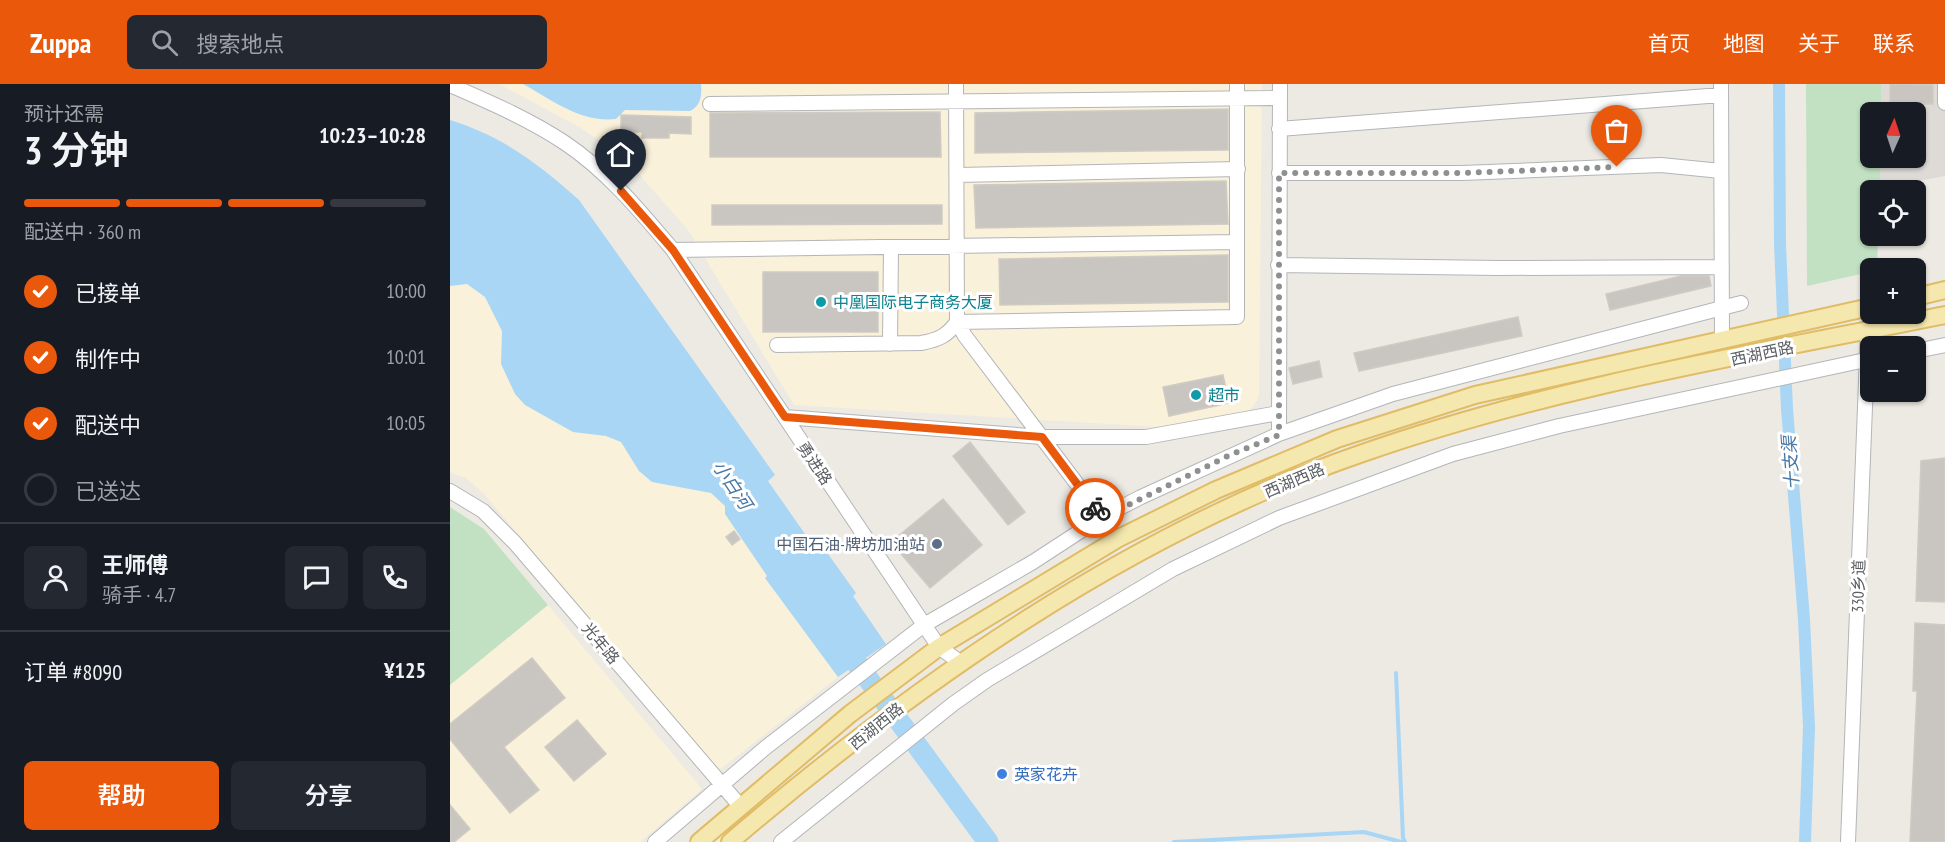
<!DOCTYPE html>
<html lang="zh">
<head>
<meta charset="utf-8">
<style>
	:root { --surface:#171b24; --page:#242831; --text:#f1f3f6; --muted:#9ea1a6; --line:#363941; --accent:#ea580c }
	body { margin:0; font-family:"PT Sans Narrow","Noto Sans SC",sans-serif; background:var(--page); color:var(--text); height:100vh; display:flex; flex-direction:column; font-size:22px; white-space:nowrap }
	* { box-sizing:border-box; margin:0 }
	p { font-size:20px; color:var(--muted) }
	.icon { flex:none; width:33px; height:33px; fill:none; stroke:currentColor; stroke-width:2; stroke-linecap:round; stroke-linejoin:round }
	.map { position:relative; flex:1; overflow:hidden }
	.drawer { display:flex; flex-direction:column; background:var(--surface); width:450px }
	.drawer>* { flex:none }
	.needle { width:39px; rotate:3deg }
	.tools { position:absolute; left:1410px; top:18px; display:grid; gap:12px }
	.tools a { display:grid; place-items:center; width:66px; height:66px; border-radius:9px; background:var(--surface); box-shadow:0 2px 4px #0004; font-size:30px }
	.pin { position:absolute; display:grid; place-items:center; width:51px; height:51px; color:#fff; margin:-62px -26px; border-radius:50% 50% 50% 0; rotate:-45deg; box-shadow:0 0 6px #0007 }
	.pin .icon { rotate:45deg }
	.courier { position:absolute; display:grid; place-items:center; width:60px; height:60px; margin:-30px; border:4px solid #ea580c; border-radius:50%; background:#fff; color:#222; box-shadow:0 2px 8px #0007 }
	.overview em { font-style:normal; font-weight:600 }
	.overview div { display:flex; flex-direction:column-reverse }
	.overview { display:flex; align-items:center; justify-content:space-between; height:102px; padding:0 24px }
	h1 { font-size:39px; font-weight:600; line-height:45px }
	.bar { display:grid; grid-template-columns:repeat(4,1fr); gap:9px 6px; align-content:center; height:72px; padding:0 24px }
	.bar i { height:8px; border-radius:4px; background:var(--line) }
	.bar .on { background:var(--accent) }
	.bar p { grid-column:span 4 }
	.line { display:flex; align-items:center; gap:15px; padding:0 24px; border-top:2px solid var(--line) }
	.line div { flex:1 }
	.round { display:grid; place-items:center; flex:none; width:63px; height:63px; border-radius:9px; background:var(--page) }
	ol { padding:0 24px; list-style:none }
	li { display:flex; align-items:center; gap:18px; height:66px }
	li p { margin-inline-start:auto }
	li .icon { padding:6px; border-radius:50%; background:var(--accent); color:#fff; stroke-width:4 }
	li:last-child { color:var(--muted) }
	li i { width:33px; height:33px; border:3px solid var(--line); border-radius:50% }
	.primary-button { display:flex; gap:12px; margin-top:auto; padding:12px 24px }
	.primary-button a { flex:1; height:69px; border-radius:9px; background:var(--accent); color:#fff; font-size:24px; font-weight:600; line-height:69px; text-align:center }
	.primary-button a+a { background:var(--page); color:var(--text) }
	header { display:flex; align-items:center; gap:36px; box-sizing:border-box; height:84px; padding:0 30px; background:var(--accent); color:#fff }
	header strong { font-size:28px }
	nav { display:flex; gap:33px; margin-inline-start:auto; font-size:21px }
	.search { width:420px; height:54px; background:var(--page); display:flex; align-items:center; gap:15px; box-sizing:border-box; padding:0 21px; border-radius:9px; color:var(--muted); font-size:22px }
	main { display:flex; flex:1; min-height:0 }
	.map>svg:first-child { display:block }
	.commercial { fill:#f9f1da }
	.industrial { fill:#dedbd7 }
	.green { fill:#c2e1c2 }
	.water { fill:#a9d6f5 }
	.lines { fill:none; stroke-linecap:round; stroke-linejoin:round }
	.stream { stroke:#a9d6f5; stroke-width:4 }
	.canal { stroke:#a9d6f5; stroke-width:12 }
	.river { stroke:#a9d6f5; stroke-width:21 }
	.building { fill:#c9c6c2; stroke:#d0cbc2; stroke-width:1.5 }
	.minor-casing { stroke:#b3b5b8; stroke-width:16 }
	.major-casing { stroke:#e1bc66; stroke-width:20 }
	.minor { stroke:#fff; stroke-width:14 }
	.major { stroke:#f5e8ae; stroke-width:16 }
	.done { stroke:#8e8f8f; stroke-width:6; stroke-dasharray:0 10.8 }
	.route { stroke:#ea580c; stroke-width:8 }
	.culture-dot { fill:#0f9aa8; stroke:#fff; stroke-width:2 }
	.service-dot { fill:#5c6f8a; stroke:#fff; stroke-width:2 }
	.shop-dot { fill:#3f7fe0; stroke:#fff; stroke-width:2 }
	.labels { text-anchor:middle; stroke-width:6; stroke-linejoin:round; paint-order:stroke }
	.culture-label { font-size:16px; fill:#0d838f; stroke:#fff; text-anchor:start }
	.street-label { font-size:16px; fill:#5b5e62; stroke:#fff }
	.service-label { font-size:16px; fill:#4e5e75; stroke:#fff; text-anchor:end }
	.shop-label { font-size:16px; fill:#366cbe; stroke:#fff; text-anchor:start }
	.water-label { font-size:18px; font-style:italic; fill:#4978a5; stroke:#fff }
</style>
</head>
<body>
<header>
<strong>Zuppa</strong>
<div class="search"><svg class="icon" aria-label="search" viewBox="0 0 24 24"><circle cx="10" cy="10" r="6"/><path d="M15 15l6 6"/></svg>搜索地点</div>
<nav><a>首页</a><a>地图</a><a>关于</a><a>联系</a></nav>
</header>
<main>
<section class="drawer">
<div class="overview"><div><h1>3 分钟</h1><p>预计还需</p></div><em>10:23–10:28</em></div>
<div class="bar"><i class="on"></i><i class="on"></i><i class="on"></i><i></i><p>配送中 · 360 m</p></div>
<ol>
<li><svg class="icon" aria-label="check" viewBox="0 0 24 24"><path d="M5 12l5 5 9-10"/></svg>已接单<p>10:00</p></li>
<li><svg class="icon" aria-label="check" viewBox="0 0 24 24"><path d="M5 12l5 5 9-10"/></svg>制作中<p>10:01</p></li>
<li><svg class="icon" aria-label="check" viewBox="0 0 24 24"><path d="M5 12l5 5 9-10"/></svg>配送中<p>10:05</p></li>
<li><i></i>已送达</li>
</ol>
<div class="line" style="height:108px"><a class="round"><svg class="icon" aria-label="person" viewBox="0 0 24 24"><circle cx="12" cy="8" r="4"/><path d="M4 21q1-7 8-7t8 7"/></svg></a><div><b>王师傅</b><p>骑手 · 4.7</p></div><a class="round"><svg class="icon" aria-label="chat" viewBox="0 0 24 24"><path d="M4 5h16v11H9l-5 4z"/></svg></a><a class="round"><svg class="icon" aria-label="phone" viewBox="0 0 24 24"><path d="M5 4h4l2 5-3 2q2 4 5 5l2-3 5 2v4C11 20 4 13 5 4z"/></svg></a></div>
<div class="line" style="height:78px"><div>订单 #8090</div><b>¥125</b></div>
<div class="primary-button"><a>帮助</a><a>分享</a></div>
</section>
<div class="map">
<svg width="1495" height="758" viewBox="0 0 1495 758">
	<rect width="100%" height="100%" fill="#eceae3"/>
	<path class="commercial" d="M49,0H812L809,313L802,324L793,330L709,343L344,321L238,146L188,89L157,62L131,44Z
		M0,109L127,193L388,593L268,687L34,410L16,394L0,388Z
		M0,423L34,445L252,705L190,758H0Z"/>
	<path class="industrial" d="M1431,0H1495V92L1430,104V74H1466V28H1431Z"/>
	<path class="green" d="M1356,0H1431V28H1420V74H1430V106H1420V152H1428L1427,184H1420V188L1357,202Z
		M0,423L34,445L98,521L0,601Z"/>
	<path class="water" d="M73,0H251C252,11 251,22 240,27L175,26L166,35C131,39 102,16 73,0Z
		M0,36C52,52 89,80 129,116L325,391L318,397L362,460L368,456L406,509L403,512L436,560L388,593L315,494L317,492L275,430V422L261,409L202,398L189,387L171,358L156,352L123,348L75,321L65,310L51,280L52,247L35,213L17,200L0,202Z"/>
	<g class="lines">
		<path class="stream" d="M946,589L953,754L955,758
			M724,758L914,748L951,758"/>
		<path class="canal" d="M1329,0L1330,160L1337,325L1354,535L1359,643L1355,758"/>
		<path class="river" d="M391,558L538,758"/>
	</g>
	<path class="building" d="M1440,0L1483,1V20H1440Z
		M778,25V66L525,69V29Z
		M490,28L491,73H260V29Z
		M171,31L241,33V50L219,49V54H192V48H171Z
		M776,97L778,140L526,144L524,101Z
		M262,121H492V140L262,141Z
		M778,171V218L550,221L549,175Z
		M313,188H428V248H313Z
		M1231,192H1259L1261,202L1160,226L1156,210Z
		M1068,233L1072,252L909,287L904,269Z
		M869,277L872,293L843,300L839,284Z
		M773,291L779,319L719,332L713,303Z
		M520,358L575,428L558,441L503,372Z
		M1495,374V518L1466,517L1471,377Z
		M493,415L532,461L480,504L441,458Z
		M284,447L290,455L282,461L276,453Z
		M1465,539L1495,541V758H1460L1467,607H1463Z
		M82,574L115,614L54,663L89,706L60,729L0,655V640Z
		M127,636L156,670L124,697L95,663Z
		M0,721L20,745L4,758H0Z"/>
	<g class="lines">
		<g class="minor-casing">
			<path id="minor" d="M506,0L507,238L515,252L652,433
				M1271,0L1272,254
				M0,1C39,18 79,35 115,59C157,87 190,127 223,166L489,563L511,579
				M1495,19V0
				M260,20L830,14
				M829,45L1271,11
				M829,89H1012L1211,81L1271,87
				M507,91L788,85
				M223,166L787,158
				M828,181L1048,184L1272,183
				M440,260L441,163
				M327,261L471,259C488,256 497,252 507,238L787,233V0
				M1466,267L1495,261
				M335,333L592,353H696L823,330
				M829,350L830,0
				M0,407L33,427L65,459L291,723
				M205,758L315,664L474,541L583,478L652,433L691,413L829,350L943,310L1291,219
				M331,758L503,620L537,596L723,485L829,434L1003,370L1109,342L1420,275
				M1398,758L1418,246"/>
		</g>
		<g class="major-casing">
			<path id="major" d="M1466,213L1495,206
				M249,758L400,630L489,563L669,454L766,406L887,355L1025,311L1420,223
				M280,758C465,600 678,450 910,370C1098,304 1300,270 1495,231"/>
		</g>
		<use href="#minor" class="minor"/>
		<use href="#major" class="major"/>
	</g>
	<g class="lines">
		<path class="done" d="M645,424L652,434L780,371L829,351V89H1012L1167,83"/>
		<path class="route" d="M171,107L223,166L335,333L592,353L645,424"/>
	</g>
	<g class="culture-dot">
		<circle cx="371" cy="218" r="6"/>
		<circle cx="746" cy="311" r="6"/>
	</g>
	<circle class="service-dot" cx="487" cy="460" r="6"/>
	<circle class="shop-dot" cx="552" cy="690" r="6"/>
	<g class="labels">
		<g class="culture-label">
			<text x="383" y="224">中凰国际电子商务大厦</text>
			<text x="758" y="317">超市</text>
		</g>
		<g class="street-label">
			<text transform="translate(1312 269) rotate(-12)" y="6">西湖西路</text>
			<text transform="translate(365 379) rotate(56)" y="6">勇进路</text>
			<text transform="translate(844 396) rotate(-23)" y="6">西湖西路</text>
			<text transform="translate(1408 502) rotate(-88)" y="6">330乡道</text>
			<text transform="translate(151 559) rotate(50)" y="6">光年路</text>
			<text transform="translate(426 642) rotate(-39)" y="6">西湖西路</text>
		</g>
		<g class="service-label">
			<text x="475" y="466">中国石油-牌坊加油站</text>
		</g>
		<g class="shop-label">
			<text x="564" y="696">英家花卉</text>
		</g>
		<g class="water-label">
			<text transform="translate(1341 379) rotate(-94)" y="6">十支渠</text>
			<text transform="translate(282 401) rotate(56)" y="6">小白河</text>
		</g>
	</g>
</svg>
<div class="tools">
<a><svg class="needle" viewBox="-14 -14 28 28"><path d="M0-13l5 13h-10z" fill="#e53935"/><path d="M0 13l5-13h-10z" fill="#9ea1a6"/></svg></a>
<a><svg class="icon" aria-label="locate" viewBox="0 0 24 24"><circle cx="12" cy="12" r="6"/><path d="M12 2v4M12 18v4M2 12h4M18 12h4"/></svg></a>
<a>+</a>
<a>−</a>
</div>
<div class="pin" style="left:1167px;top:83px;background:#ea580c"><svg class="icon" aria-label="bag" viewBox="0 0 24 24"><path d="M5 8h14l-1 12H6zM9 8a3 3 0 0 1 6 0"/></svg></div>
<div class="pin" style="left:171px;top:107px;background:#1f2937"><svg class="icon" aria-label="home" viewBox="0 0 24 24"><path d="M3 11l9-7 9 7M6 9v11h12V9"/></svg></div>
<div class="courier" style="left:645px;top:424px"><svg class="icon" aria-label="bike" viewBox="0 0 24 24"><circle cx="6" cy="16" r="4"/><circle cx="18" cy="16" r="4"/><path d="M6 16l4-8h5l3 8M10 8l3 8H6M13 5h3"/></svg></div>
</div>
</main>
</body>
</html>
